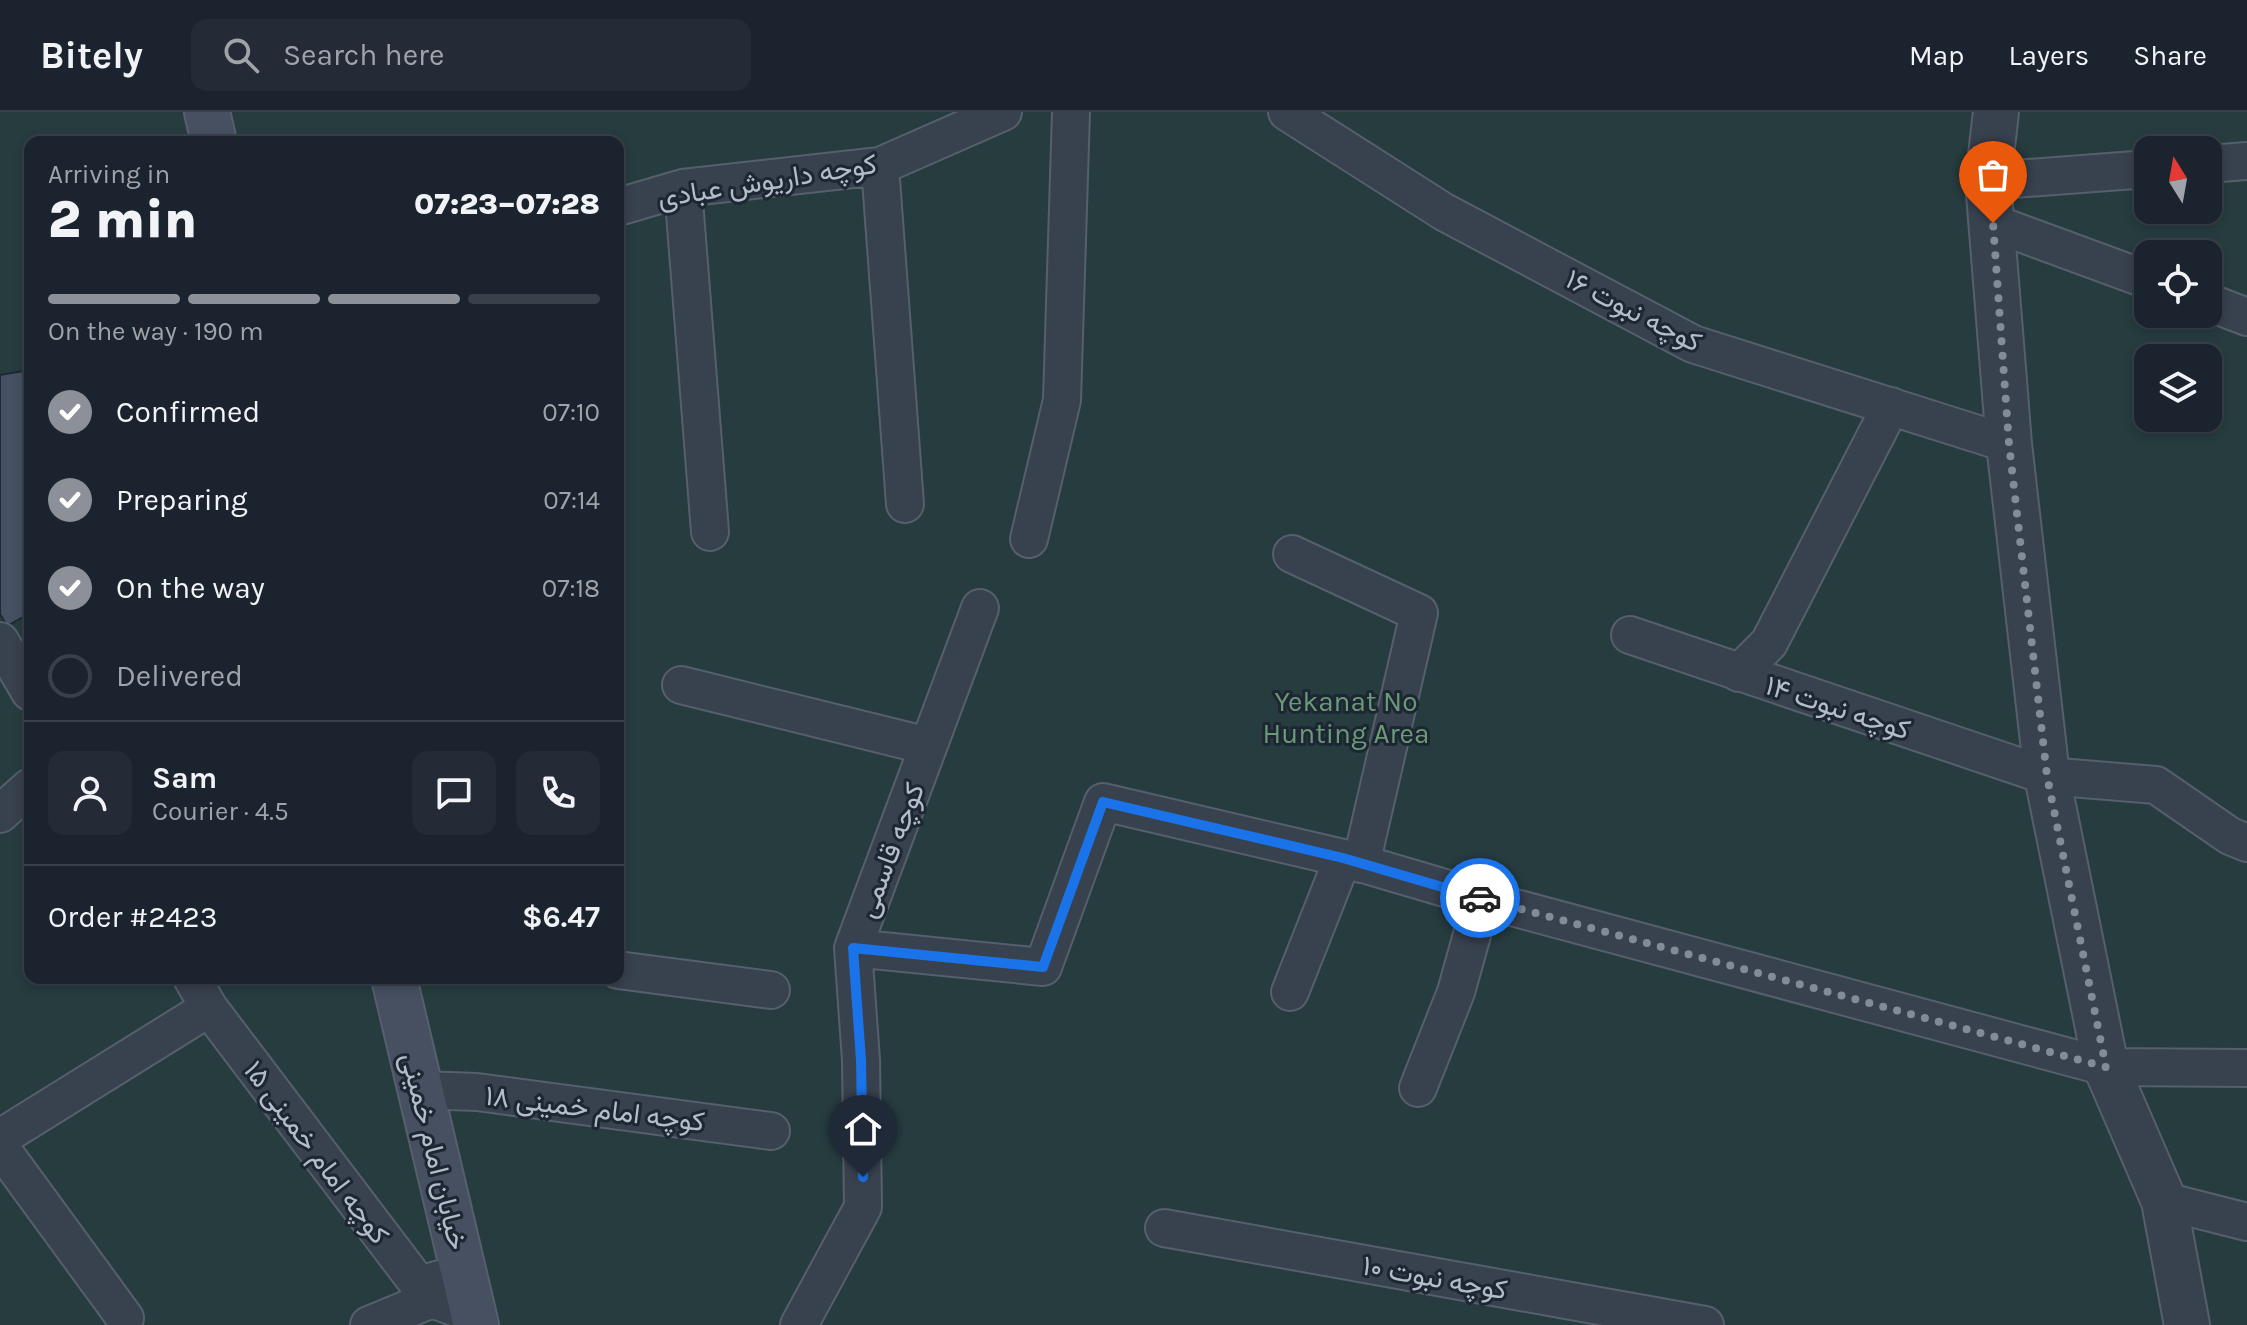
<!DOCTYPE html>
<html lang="en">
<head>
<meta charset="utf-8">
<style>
	:root { --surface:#1b232e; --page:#242b36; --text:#f1f3f6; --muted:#a0a4aa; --line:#39404a; --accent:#8c9099 }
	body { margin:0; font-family:Karla,Vazirmatn,sans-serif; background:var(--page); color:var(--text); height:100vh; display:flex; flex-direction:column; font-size:30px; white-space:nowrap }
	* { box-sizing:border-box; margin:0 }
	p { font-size:26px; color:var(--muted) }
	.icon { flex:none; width:44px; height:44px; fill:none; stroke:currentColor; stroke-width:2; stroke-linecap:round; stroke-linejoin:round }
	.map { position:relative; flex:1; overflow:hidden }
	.side { position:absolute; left:24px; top:24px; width:600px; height:848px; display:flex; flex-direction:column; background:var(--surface); border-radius:16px; box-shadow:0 4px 12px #0003,0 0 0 2px var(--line) }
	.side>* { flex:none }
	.needle { width:52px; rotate:349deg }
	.fabs { position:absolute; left:2134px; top:24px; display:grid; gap:16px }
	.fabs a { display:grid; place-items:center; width:88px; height:88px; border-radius:16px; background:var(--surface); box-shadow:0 4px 12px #0003,0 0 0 2px var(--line); font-size:40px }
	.pin { position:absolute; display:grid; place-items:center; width:68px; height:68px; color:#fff; margin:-82px -34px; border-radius:50% 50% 50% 0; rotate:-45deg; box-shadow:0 0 8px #0007 }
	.pin .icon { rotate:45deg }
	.courier { position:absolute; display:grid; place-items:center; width:80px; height:80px; margin:-40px; border:6px solid #1a73e8; border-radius:50%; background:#fff; color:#222; box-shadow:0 2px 10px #0007 }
	.head em { font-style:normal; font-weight:800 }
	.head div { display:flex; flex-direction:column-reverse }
	.head { display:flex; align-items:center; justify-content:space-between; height:136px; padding:0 24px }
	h1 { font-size:52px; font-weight:800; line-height:60px }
	.bar { display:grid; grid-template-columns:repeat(4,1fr); gap:12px 8px; align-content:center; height:96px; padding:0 24px }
	.bar i { height:10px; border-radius:6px; background:var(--line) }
	.bar .selected { background:var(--accent) }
	.bar p { grid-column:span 4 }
	.line { display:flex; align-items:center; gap:20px; padding:0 24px; border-top:2px solid var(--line) }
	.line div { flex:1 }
	.round { display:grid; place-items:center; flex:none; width:84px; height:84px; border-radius:16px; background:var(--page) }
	ol { padding:0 24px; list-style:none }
	li { display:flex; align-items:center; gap:24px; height:88px }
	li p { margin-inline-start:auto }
	li .icon { padding:8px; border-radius:50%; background:var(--accent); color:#fff; stroke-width:4 }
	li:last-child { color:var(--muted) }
	li i { width:44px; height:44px; border:4px solid var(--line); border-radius:50% }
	header { display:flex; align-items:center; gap:48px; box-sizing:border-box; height:112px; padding:0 40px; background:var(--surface); border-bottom:2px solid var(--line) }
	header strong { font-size:38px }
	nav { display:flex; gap:44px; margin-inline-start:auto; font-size:28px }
	.search { width:560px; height:72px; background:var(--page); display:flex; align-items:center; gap:20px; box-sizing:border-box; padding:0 28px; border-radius:16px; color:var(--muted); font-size:30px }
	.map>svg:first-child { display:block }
	.green { fill:#263c3f; fill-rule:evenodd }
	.building { fill:#455162; stroke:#1f2835; stroke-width:2 }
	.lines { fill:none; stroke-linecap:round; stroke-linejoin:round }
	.minor-casing { stroke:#565f6c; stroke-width:40 }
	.tertiary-casing { stroke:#565f6c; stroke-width:48 }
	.secondary-casing { stroke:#565f6c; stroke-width:48 }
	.minor { stroke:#38414e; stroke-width:36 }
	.tertiary { stroke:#38414e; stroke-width:44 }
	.secondary { stroke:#465061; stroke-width:44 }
	.done { stroke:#828b98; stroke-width:8; stroke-dasharray:0 14.4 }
	.route { stroke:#1a73e8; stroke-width:10 }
	.labels { text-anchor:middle; stroke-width:6; stroke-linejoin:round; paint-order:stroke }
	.street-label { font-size:28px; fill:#b4bcc9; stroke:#1d2633 }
	.park-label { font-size:28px; fill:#6b9a76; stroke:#1d2633 }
</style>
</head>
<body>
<header>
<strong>Bitely</strong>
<div class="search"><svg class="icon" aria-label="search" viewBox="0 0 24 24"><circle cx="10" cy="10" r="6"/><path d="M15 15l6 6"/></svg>Search here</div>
<nav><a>Map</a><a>Layers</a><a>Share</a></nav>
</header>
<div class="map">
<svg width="2247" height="1213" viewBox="0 0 2247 1213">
	<rect width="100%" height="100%" fill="#242f3e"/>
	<path class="green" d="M0,0H2247V1213H0ZM30,30H618V866H30ZM2148,38H2208V98H2148ZM2148,142H2208V202H2148ZM2148,246H2208V306H2148Z"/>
	<path class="building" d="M30,258V501L7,514L0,502V263Z"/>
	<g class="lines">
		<g class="minor-casing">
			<path id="minor" d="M1287,0L1444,100L1693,232L2009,332
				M2208,52L2247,49
				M880,54L905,392
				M1988,69L2148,57
				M683,76L710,420
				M618,95L683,76L880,54L1003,0
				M1993,111L2148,168
				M2208,190L2247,205
				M1029,427L1062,288L1071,0
				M1292,442L1419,501L1361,752
				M1630,523L2047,664L2156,673L2230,724L2247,731
				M0,529L30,580
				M1739,561L1769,531L1891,294
				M681,573L928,634
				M0,702L30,675
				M853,836L1043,855L1103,690L1343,746L1482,787L2106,955L2247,956
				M618,858L771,878
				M192,866L209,896L419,1173L465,1160
				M1290,880L1343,746
				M1418,976L1456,880L1482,787
				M419,978L477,980L771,1019
				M0,1026L209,896
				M0,1035L125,1206
				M2164,1089L2247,1110
				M1164,1116L1705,1213
				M369,1213L432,1187L473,1202
				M799,1213L863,1095L861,948L853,836L980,496"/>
		</g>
		<g class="tertiary-casing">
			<path id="tertiary" d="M1996,0L1988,69L2009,332L2047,664L2106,955L2164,1089L2187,1213"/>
		</g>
		<g class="secondary-casing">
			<path id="secondary" d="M207,0L214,30
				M394,866L476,1213"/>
		</g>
		<use href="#minor" class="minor"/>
		<use href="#tertiary" class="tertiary"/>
		<use href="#secondary" class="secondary"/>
	</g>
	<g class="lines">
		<path class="done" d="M1480,786L2106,955L2047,664L2009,332L1993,111"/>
		<path class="route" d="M863,1065L861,948L853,836L1043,855L1103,690L1343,746L1480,786"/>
	</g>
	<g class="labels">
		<g class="street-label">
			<text transform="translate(767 68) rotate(-9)" y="10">کوچه داریوش عبادی</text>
			<text transform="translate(1634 198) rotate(27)" y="10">کوچه نبوت ۱۶</text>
			<text transform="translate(1838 595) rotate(18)" y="10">کوچه نبوت ۱۴</text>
			<text transform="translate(890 738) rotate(-69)" y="10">کوچه قاسمی</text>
			<text transform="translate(595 996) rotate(7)" y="10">کوچه امام خمینی ۱۸</text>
			<text transform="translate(435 1039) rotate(76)" y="10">خیابان امام خمینی</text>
			<text transform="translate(317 1040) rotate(53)" y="10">کوچه امام خمینی ۱۵</text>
			<text transform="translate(1435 1165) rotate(10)" y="10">کوچه نبوت ۱۰</text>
		</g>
		<g class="park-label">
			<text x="1346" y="599">Yekanat No<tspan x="1346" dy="32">Hunting Area</tspan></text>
		</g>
	</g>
</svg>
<div class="fabs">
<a><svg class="needle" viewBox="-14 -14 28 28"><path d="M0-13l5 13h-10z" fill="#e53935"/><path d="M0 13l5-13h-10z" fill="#a0a4aa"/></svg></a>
<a><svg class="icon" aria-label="locate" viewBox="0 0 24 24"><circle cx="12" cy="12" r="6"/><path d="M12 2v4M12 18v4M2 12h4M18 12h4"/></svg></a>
<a><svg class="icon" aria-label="layers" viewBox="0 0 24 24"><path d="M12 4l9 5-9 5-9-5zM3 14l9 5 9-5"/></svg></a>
</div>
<div class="pin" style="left:1993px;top:111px;background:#ea580c"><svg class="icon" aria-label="bag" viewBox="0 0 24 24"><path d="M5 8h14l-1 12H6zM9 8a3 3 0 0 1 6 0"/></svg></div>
<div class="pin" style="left:863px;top:1065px;background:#1f2937"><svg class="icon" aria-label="home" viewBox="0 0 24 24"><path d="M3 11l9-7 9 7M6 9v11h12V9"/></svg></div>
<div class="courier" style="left:1480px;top:786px"><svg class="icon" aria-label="car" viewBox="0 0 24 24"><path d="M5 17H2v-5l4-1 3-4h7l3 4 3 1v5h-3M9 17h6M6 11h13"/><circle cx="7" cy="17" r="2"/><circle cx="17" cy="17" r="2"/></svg></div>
<section class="side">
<div class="head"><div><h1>2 min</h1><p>Arriving in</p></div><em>07:23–07:28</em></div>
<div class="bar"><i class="selected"></i><i class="selected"></i><i class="selected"></i><i></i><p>On the way · 190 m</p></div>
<ol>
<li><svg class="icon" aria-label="check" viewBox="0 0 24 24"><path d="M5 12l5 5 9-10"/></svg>Confirmed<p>07:10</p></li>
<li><svg class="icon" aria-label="check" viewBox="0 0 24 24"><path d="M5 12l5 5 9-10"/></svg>Preparing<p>07:14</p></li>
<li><svg class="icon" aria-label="check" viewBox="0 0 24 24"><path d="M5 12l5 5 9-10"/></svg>On the way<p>07:18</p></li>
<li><i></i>Delivered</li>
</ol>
<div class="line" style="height:144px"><a class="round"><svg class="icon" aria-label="person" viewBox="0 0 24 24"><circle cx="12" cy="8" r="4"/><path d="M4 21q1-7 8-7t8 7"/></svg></a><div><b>Sam</b><p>Courier · 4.5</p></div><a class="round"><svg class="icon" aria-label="chat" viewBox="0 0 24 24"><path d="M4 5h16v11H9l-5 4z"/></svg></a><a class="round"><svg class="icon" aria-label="phone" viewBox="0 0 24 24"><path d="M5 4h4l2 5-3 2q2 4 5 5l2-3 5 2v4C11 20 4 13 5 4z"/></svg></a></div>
<div class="line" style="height:104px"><div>Order #2423</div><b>$6.47</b></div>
</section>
</div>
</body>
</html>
